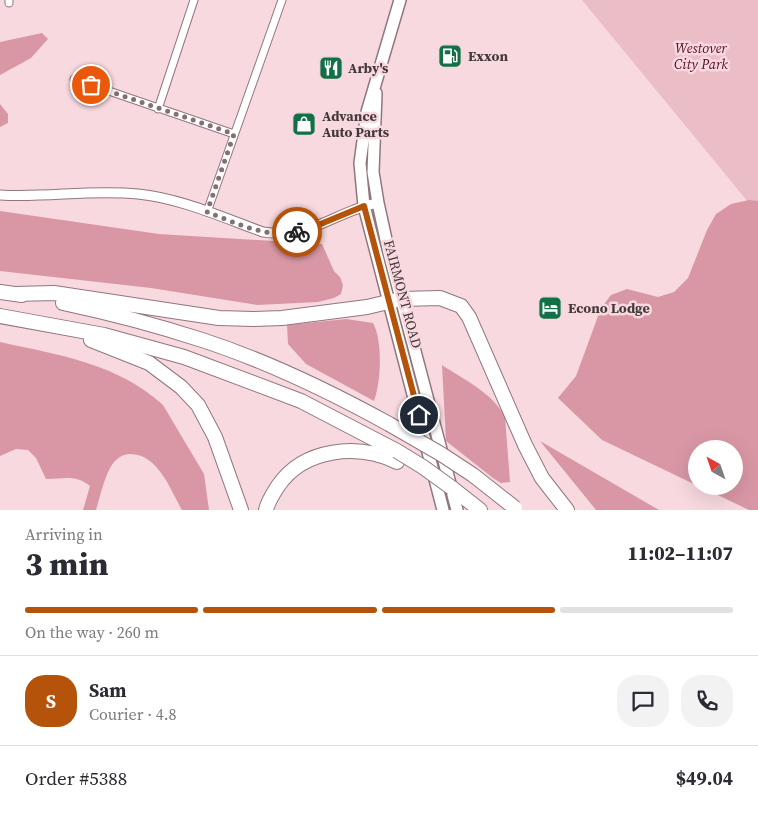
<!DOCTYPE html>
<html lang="en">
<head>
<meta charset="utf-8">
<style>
	:root { --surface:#fff; --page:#f2f2f3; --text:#2b2b33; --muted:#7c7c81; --line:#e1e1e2; --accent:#b45309 }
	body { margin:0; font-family:"Source Serif 4",serif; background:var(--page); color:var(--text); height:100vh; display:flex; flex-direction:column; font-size:19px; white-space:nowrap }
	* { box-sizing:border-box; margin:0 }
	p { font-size:16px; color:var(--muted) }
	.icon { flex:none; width:28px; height:28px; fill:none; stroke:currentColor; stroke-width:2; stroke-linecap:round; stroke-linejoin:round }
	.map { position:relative; height:510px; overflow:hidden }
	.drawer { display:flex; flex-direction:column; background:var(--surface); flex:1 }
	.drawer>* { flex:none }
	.needle { width:32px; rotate:320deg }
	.fabs { position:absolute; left:688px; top:440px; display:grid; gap:10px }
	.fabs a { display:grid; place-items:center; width:55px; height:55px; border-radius:50%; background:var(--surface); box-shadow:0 5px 20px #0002; font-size:25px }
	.pin { position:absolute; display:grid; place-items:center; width:42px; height:42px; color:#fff; margin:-21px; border:2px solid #fff; border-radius:50%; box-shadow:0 1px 5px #0007 }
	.courier { position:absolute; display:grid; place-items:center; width:50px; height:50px; margin:-25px; border:4px solid #b45309; border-radius:50%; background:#fff; color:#222; box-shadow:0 1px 6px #0007 }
	.head em { font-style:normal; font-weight:800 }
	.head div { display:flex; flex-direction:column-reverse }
	.head { display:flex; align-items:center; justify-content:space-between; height:85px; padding:0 25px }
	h1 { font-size:32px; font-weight:800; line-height:38px }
	.bar { display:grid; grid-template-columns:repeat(4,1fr); gap:8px 5px; align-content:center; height:60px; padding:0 25px }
	.bar i { height:6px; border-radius:4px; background:var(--line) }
	.bar .current { background:var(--accent) }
	.bar p { grid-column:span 4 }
	.line { display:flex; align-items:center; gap:12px; padding:0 25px; border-top:1px solid var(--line) }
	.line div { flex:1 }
	.round { display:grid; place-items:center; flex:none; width:52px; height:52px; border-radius:20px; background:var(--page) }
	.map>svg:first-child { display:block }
	.green { fill:#ebbdc6 }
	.forest { fill:#d997a5 }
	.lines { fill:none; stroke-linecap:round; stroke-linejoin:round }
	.minor-casing { stroke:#91777c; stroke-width:9 }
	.tertiary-casing { stroke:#91777c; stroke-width:11 }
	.primary-casing { stroke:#91777c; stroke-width:14 }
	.motorway-casing { stroke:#91777c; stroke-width:16 }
	.minor { stroke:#fff; stroke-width:7 }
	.tertiary { stroke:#fff; stroke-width:9 }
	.primary { stroke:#fff; stroke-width:11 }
	.motorway { stroke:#fff; stroke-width:14 }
	.motorway-bridge-casing { stroke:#91777c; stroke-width:16; stroke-linecap:butt }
	.motorway-bridge { stroke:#fff; stroke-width:14 }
	.done { stroke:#827074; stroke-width:5; stroke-dasharray:0 9 }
	.route { stroke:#b45309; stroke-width:6 }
	.labels { text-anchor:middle; stroke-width:5; stroke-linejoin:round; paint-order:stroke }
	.park-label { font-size:14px; font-style:italic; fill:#5a0c29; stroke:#f7d9df }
	.poi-label { font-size:14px; font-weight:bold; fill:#43383a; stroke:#f7d9df; text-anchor:start }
	.street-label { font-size:14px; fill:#43383a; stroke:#f7d9df }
</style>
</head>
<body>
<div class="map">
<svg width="758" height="510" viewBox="0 0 758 510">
	<rect width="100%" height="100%" fill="#f7d9df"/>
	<path class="green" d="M582,0H758V214Z"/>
	<path class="forest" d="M42,33L48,39L31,58L0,75V42Z
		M0,104L8,114V123L0,127Z
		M749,200L758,201V510H749L699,486H734V449H696V485L602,440L558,398L576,376L601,308L611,295L627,289L658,297L674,292L688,278L707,230L716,214L731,204Z
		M0,211L159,234L322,244L334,271L340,277L343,285L341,294L334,298L318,302L257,305L151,288L0,271Z
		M346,319L373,323C383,341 381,382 374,401L306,364L288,344L287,325Z
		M0,342C59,355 117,363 163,405L204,474L209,510H182C170,489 158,454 130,454C125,454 120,456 116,460C106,469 100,497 96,510H83L90,486C75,474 64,479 46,479L36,458L28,450L16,449L0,456Z
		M442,365C463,379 493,393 505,417L510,482L501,483L493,478L446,441Z
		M540,441L659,510H596Z"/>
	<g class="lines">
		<g class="minor-casing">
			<path id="minor" d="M9,0V3
				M74,79L234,134
				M158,109L194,0
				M207,212L282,0"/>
		</g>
		<g class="tertiary-casing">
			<path id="tertiary" d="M0,195C46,198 92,189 138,194C180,198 224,218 263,232C273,233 283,235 294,233C323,227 348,208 378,203"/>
		</g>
		<g class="primary-casing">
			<path id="primary" d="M400,0L367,112L360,163L364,206L443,510
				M376,93L373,172L378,203L389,253L457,510"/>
		</g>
		<g class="motorway-casing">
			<path id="motorway" d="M0,292L22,295
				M15,294L54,293L219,318L253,319L282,318L367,307L401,299L440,298L461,306L469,317L525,445L542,478L567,510
				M63,303C110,313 156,325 202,340C267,361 329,391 389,424
				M0,316L104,335L184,357L301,401L397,451
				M91,340L149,363L181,387L198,405L215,437L241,510
				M452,488L480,510
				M266,510C268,501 273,494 278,486C304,448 358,443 397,462"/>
		</g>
		<use href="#minor" class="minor"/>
		<use href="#tertiary" class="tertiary"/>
		<use href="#primary" class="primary"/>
		<use href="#motorway" class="motorway"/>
		<g class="motorway-bridge-casing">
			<path id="motorway-bridge" d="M389,424L441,454L473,475L515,508
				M397,451L423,467L452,488"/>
		</g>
		<use href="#motorway-bridge" class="motorway-bridge"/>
	</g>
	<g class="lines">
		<path class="done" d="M91,85L234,134L207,212C234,222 267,239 297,232"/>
		<path class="route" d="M297,232L311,228L364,206L419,415"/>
	</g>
	<defs>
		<g id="fuel-square" transform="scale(1.25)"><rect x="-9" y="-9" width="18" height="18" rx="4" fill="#127046" stroke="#f7d9df"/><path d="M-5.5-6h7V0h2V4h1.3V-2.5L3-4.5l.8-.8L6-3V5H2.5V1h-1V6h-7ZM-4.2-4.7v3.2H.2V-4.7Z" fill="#fff"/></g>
		<g id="restaurant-square" transform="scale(1.25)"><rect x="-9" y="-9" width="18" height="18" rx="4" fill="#127046" stroke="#f7d9df"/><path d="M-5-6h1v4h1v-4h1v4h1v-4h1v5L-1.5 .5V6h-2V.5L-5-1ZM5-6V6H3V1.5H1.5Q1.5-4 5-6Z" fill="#fff"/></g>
		<g id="shop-square" transform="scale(1.25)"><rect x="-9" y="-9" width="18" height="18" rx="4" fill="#127046" stroke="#f7d9df"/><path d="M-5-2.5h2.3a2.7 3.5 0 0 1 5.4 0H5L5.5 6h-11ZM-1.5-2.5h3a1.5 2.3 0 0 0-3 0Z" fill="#fff"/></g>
		<g id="hotel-square" transform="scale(1.25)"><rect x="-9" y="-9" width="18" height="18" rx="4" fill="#127046" stroke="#f7d9df"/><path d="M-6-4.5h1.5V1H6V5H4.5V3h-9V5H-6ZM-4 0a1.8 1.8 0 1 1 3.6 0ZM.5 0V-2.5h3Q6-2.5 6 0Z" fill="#fff"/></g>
	</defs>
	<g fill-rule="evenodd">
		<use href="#fuel-square" x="450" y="56"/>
		<use href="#restaurant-square" x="331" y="68"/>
		<use href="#shop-square" x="304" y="124"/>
		<use href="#hotel-square" x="550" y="308"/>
	</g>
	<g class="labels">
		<g class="park-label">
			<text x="701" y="53">Westover<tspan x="701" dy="16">City Park</tspan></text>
		</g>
		<g class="poi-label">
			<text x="468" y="61">Exxon</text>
			<text x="348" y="73">Arby's</text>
			<text x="322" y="121">Advance<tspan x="322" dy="16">Auto Parts</tspan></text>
			<text x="568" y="313">Econo Lodge</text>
		</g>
		<g class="street-label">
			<text transform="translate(403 294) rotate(75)" y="5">FAIRMONT ROAD</text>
		</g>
	</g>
</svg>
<div class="fabs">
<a><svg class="needle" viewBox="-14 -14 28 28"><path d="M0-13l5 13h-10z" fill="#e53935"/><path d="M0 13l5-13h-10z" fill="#7c7c81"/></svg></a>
</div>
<div class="pin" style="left:91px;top:85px;background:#ea580c"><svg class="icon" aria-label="bag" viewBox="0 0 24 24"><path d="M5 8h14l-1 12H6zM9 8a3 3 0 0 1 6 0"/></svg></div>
<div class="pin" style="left:419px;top:415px;background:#1f2937"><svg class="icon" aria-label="home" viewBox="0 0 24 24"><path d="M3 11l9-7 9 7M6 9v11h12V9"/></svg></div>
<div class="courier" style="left:297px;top:232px"><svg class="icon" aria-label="bike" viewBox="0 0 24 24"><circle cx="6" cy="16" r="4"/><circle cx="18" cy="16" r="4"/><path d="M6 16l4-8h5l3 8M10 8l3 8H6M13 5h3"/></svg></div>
</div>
<section class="drawer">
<div class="head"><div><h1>3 min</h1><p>Arriving in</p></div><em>11:02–11:07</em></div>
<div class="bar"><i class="current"></i><i class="current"></i><i class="current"></i><i></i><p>On the way · 260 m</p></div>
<div class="line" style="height:90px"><b class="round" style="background:var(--accent);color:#fff">S</b><div><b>Sam</b><p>Courier · 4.8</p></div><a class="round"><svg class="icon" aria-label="chat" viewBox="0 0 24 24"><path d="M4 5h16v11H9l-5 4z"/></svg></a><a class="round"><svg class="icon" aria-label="phone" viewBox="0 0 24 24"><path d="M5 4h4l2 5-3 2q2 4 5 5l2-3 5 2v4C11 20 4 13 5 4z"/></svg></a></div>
<div class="line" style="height:65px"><div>Order #5388</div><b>$49.04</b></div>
</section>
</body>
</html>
